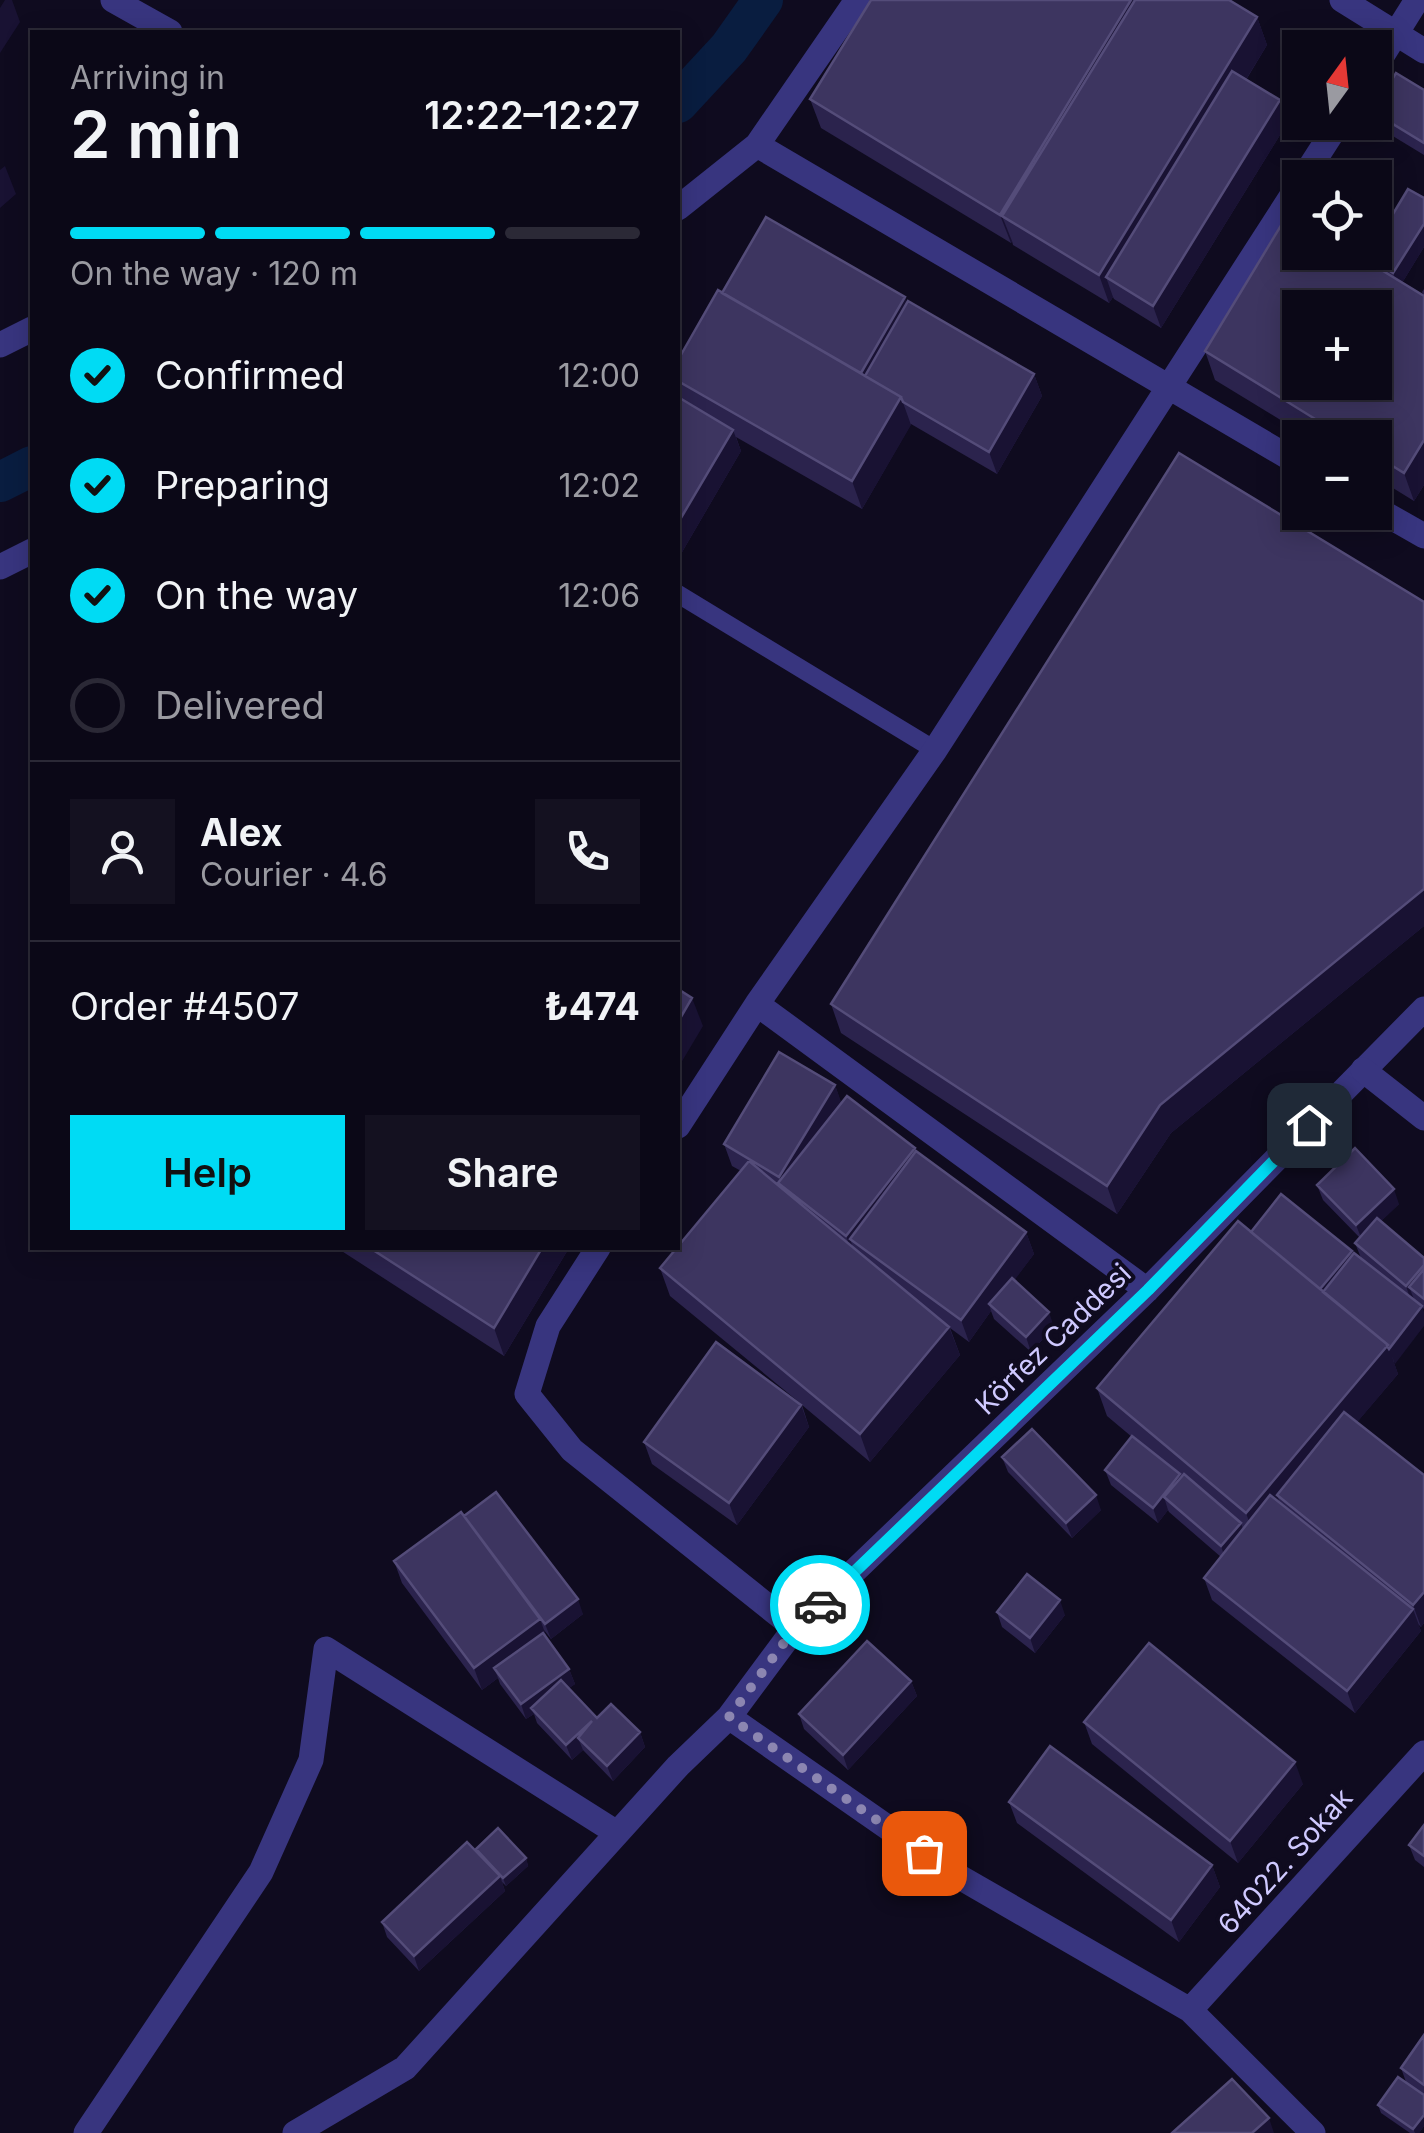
<!DOCTYPE html>
<html lang="en">
<head>
<meta charset="utf-8">
<style>
	:root { --surface:#0b0817; --page:#141120; --text:#f1f3f6; --muted:#9a9aa1; --line:#2b2936; --accent:#00dbf4 }
	body { margin:0; font-family:Inter,sans-serif; background:var(--page); color:var(--text); height:100vh; display:flex; flex-direction:column; font-size:38px; white-space:nowrap }
	* { box-sizing:border-box; margin:0 }
	p { font-size:32px; color:var(--muted) }
	.icon { flex:none; width:55px; height:55px; fill:none; stroke:currentColor; stroke-width:2; stroke-linecap:round; stroke-linejoin:round }
	.map { position:relative; flex:1; overflow:hidden }
	.drawer { position:absolute; left:30px; top:30px; width:650px; height:1220px; display:flex; flex-direction:column; background:var(--surface); border-radius:0px; box-shadow:0 5px 25px #0003,0 0 0 2px var(--line) }
	.drawer>* { flex:none }
	.needle { width:65px; rotate:15deg }
	.fabs { position:absolute; left:1282px; top:30px; display:grid; gap:20px }
	.fabs a { display:grid; place-items:center; width:110px; height:110px; border-radius:0px; background:var(--surface); box-shadow:0 5px 25px #0003,0 0 0 2px var(--line); font-size:50px }
	.pin { position:absolute; display:grid; place-items:center; width:85px; height:85px; color:#fff; margin:-42px; border-radius:20px; box-shadow:0 5px 15px #0006 }
	.courier { position:absolute; display:grid; place-items:center; width:100px; height:100px; margin:-50px; border:8px solid #00dbf4; border-radius:50%; background:#fff; color:#222; box-shadow:0 2px 12px #0007 }
	.headline em { font-style:normal; font-weight:600 }
	.headline div { display:flex; flex-direction:column-reverse }
	.headline { display:flex; align-items:center; justify-content:space-between; height:170px; padding:0 40px }
	h1 { font-size:65px; font-weight:600; line-height:75px }
	.bar { display:grid; grid-template-columns:repeat(4,1fr); gap:15px 10px; align-content:center; height:120px; padding:0 40px }
	.bar i { height:12px; border-radius:8px; background:var(--line) }
	.bar .selected { background:var(--accent) }
	.bar p { grid-column:span 4 }
	.line { display:flex; align-items:center; gap:25px; padding:0 40px; border-top:2px solid var(--line) }
	.line div { flex:1 }
	.round { display:grid; place-items:center; flex:none; width:105px; height:105px; border-radius:0px; background:var(--page) }
	ol { padding:0 40px; list-style:none }
	li { display:flex; align-items:center; gap:30px; height:110px }
	li p { margin-inline-start:auto }
	li .icon { padding:10px; border-radius:50%; background:var(--accent); color:#111; stroke-width:4 }
	li:last-child { color:var(--muted) }
	li i { width:55px; height:55px; border:5px solid var(--line); border-radius:50% }
	.button { display:flex; gap:20px; margin-top:auto; padding:20px 40px }
	.button a { flex:1; height:115px; border-radius:0px; background:var(--accent); color:#111; font-size:40px; font-weight:600; line-height:115px; text-align:center }
	.button a+a { background:var(--page); color:var(--text) }
	.map>svg:first-child { display:block }
	.lines { fill:none; stroke-linecap:round; stroke-linejoin:round }
	.canal { stroke:#091d40; stroke-width:40 }
	.service { stroke:#38357f; stroke-width:18 }
	.minor { stroke:#38357f; stroke-width:25 }
	.tertiary { stroke:#38357f; stroke-width:25 }
	.wall { fill:#2b234d }
	.shaded-wall { fill:#191233 }
	.building { fill:#3d3560; stroke:#544c79; stroke-width:2.5; fill-rule:evenodd }
	.done { stroke:#8c86b1; stroke-width:10; stroke-dasharray:0 18 }
	.route { stroke:#00dbf4; stroke-width:12 }
	.labels { text-anchor:middle; stroke-width:8; stroke-linejoin:round; paint-order:stroke }
	.street-label { font-size:28px; fill:#cfc9ff; stroke:#0f0b1f }
</style>
</head>
<body>
<div class="map">
<svg width="1424" height="2133" viewBox="0 0 1424 2133">
	<rect width="100%" height="100%" fill="#0f0b1f"/>
	<g class="lines">
		<path class="canal" d="M678,103L729,48L763,0
			M0,482L32,466"/>
		<path class="service" d="M678,594L935,750"/>
		<path class="minor" d="M1342,0L1424,51
			M1375,67L1417,0
			M757,145L1300,464
			M1303,178L1339,122
			M678,208L757,145L857,0
			M1375,508L1424,536
			M0,567L32,551
			M757,1004L1147,1290
			M678,1126L757,1004L935,750L1300,183
			M598,1248L548,1326L527,1394L572,1450L795,1628
			M729,1717L956,1875L1190,2010L1313,2133
			M1190,2010L1424,1753
			M86,2133L261,1872L311,1760L326,1649L617,1833
			M295,2133L405,2068L678,1766L729,1717L795,1628L1147,1290L1424,1009"/>
		<path class="tertiary" d="M113,0L170,32
			M0,345L32,329
			M1363,1070L1424,1118"/>
	</g>
	<path class="wall" d="M1257,17L1267,45L1246,80L1288,122L1161,328L1114,299L1113,297L1109,303L1013,245L1012,241L1011,243L821,128L810,99Z
		M1424,90V155L1378,127L1375,119V107Z
		M1424,198V247L1402,283L1424,296L1422,292L1424,289V485L1414,501L1375,477V438H1310L1215,380L1205,351L1300,252H1375L1387,224Z
		M722,293L905,297L907,303L1034,374L1042,396L997,474L911,424L862,509L736,437L741,451L678,559V360Z
		M1424,602V926L1171,1133L1117,1214L841,1033L831,1004Z
		M835,1085L841,1103L915,1148L916,1151L1026,1232L1034,1254L1014,1280L1054,1327L1031,1352L994,1319L991,1311L969,1342L950,1328L960,1355L870,1462L802,1405L809,1427L737,1525L652,1464L644,1442L800,1403L670,1296L660,1268L741,1171L732,1166L724,1144Z
		M1317,1185L1399,1204L1381,1221L1424,1258V1309L1423,1308L1394,1363L1398,1374L1357,1422L1424,1475V1623L1421,1627L1418,1624L1421,1631L1355,1713L1212,1600L1204,1578L1221,1557L1169,1512L1168,1510L1158,1523L1111,1485L1105,1470L1132,1437L1107,1416L1097,1388L1251,1232L1353,1254L1361,1258L1355,1243L1360,1238L1323,1200Z
		M337,1248H569L504,1356Z
		M1002,1457L1101,1510L1072,1538L1008,1472Z
		M464,1516L583,1614L551,1639L544,1630L547,1639L569,1669L575,1684L569,1688L597,1718L640,1732L645,1747L613,1781L583,1750L572,1760L537,1723L534,1714L526,1719L500,1684L498,1678L482,1690L402,1583L394,1561Z
		M997,1612L1065,1615L1035,1653L1002,1627Z
		M911,1681L917,1696L848,1770L804,1729L799,1714Z
		M1084,1722L1303,1784L1238,1863L1092,1744Z
		M1009,1802L1212,1865L1220,1887L1179,1942L1017,1823Z
		M1424,1825V1867L1415,1860L1409,1845Z
		M476,1851L526,1858L528,1866L506,1886L502,1882L505,1891L419,1971L387,1937L382,1922Z
		M1424,2035V2126L1419,2133H1410L1381,2113L1378,2105L1406,2082L1401,2068Z"/>
	<path class="shaded-wall" d="M5,0H12L20,22L0,53V8Z
		M1131,0H1135L1002,216L1012,241L1011,243L1000,215Z
		M1257,17L1267,45L1120,286L1106,277L1113,297L1109,303L1099,275Z
		M1280,100L1288,122L1161,328L1153,306Z
		M5,166L16,194L0,208V170Z
		M1424,224V247L1399,288L1393,273Z
		M905,297L913,319L863,379L860,374Z
		M1034,374L1042,396L997,474L989,452Z
		M901,397L911,425L862,509L852,481Z
		M733,430L741,451L678,559V523Z
		M1424,440V485L1414,501L1404,473Z
		M1424,889V926L1171,1133L1117,1214L1107,1186L1160,1105Z
		M692,998L703,1026L678,1068V1022Z
		M835,1085L843,1107L783,1187L779,1177Z
		M915,1148L923,1170L850,1239L856,1256L854,1258L846,1236Z
		M1394,1189L1399,1204L1362,1240L1356,1225Z
		M1026,1232L1034,1254L994,1308L989,1304L991,1311L969,1342L961,1320Z
		M542,1248H569L504,1356L494,1328Z
		M1352,1251L1357,1266L1328,1301L1319,1291Z
		M1424,1265V1287H1409L1414,1299L1411,1301L1406,1286Z
		M1422,1306L1424,1312V1326L1395,1364L1389,1349Z
		M1049,1312L1054,1327L1031,1352L1026,1337Z
		M949,1327L960,1355L870,1462L860,1434Z
		M1388,1345L1398,1374L1288,1504L1277,1495L1282,1510L1256,1541L1246,1513Z
		M801,1405L809,1427L737,1525L729,1503Z
		M1180,1474L1185,1489L1164,1497L1168,1510L1158,1523L1153,1508Z
		M1096,1495L1101,1510L1072,1538L1066,1523Z
		M1241,1523L1246,1538L1226,1561L1221,1546Z
		M1424,1592V1623L1421,1627L1413,1605Z
		M578,1599L583,1614L551,1639L545,1624Z
		M1060,1600L1065,1615L1035,1653L1030,1638Z
		M1413,1609L1421,1631L1355,1713L1347,1691Z
		M540,1619L548,1641L494,1668L498,1678L482,1690L474,1668Z
		M569,1669L575,1684L536,1713L531,1708L534,1714L526,1719L521,1704Z
		M911,1681L917,1696L848,1770L843,1755Z
		M592,1721L578,1738L583,1750L572,1760L566,1745Z
		M640,1732L645,1747L613,1781L607,1766Z
		M1295,1762L1303,1784L1238,1863L1230,1841Z
		M526,1858L528,1866L506,1886L503,1878Z
		M1212,1865L1220,1887L1179,1942L1171,1920Z
		M500,1876L505,1891L419,1971L414,1956Z
		M1424,2115V2126L1419,2133H1415L1413,2129Z
		M1269,2118L1274,2133H1252Z"/>
	<path class="building" d="M871,0H1131L1000,215L810,99Z
		M1135,0H1229L1257,17L1099,275L1002,216Z
		M1232,71L1280,100L1153,306L1106,277Z
		M1396,73L1424,90V143L1375,113V107Z
		M1408,189L1424,198V224L1393,273L1361,252H1375V216L1387,224Z
		M1288,214L1300,221V252H1352L1424,296V440L1404,473L1375,455V438H1346L1205,351ZM1300,308H1375V382H1300Z
		M766,217L905,297L861,373L722,293Z
		M718,290L901,397L852,481L678,381V360Z
		M908,301L1034,374L989,452L903,402L901,397L865,376Z
		M678,397L733,430L678,523Z
		M1179,453L1424,602V889L1160,1105L1107,1186L831,1004Z
		M678,989L692,998L678,1022Z
		M779,1052L835,1085L779,1177L724,1144Z
		M847,1096L915,1148L846,1236L778,1183Z
		M1355,1148L1394,1189L1356,1225L1317,1185Z
		M916,1151L1026,1232L961,1320L850,1239Z
		M749,1161L949,1327L860,1434L660,1268Z
		M1281,1194L1352,1251L1320,1289L1251,1232Z
		M1377,1218L1424,1258V1265L1406,1286L1355,1243Z
		M1238,1221L1388,1345L1246,1513L1097,1388Z
		M370,1248H542L494,1328Z
		M1354,1253L1422,1306L1389,1349L1387,1346L1388,1345L1323,1292Z
		M1424,1269V1299L1409,1287Z
		M1012,1278L1049,1312L1026,1337L989,1304Z
		M716,1342L801,1405L729,1503L644,1442Z
		M1344,1412L1424,1475V1592L1413,1605L1277,1495Z
		M1032,1429L1096,1495L1066,1523L1002,1457Z
		M1132,1436L1180,1474L1153,1508L1105,1470Z
		M1184,1474L1241,1523L1221,1546L1164,1497Z
		M496,1492L578,1599L545,1624L464,1516Z
		M1270,1495L1413,1609L1347,1691L1204,1578Z
		M461,1512L540,1619L474,1668L394,1561Z
		M1027,1574L1060,1600L1030,1638L997,1612Z
		M543,1633L569,1669L521,1704L494,1668Z
		M867,1641L911,1681L843,1755L799,1714Z
		M1149,1643L1295,1762L1230,1841L1084,1722Z
		M561,1680L597,1718L611,1704L640,1732L607,1766L578,1738L592,1721L566,1745L531,1708Z
		M1050,1746L1212,1865L1171,1920L1009,1802Z
		M1424,1825V1856L1409,1845Z
		M498,1828L526,1858L503,1878L476,1849Z
		M467,1842L500,1876L414,1956L382,1922Z
		M1424,2035V2085L1401,2068Z
		M1398,2077L1424,2095V2115L1413,2129L1378,2105Z
		M1232,2079L1269,2118L1252,2133H1172Z"/>
	<g class="lines">
		<path class="done" d="M820,1605L795,1628L729,1717L924,1853"/>
		<path class="route" d="M820,1605L1148,1290L1309,1125"/>
	</g>
	<g class="labels">
		<g class="street-label">
			<text transform="translate(1053 1339) rotate(-44)" y="10">Körfez Caddesi</text>
			<text transform="translate(1285 1861) rotate(-48)" y="10">64022. Sokak</text>
		</g>
	</g>
</svg>
<div class="fabs">
<a><svg class="needle" viewBox="-14 -14 28 28"><path d="M0-13l5 13h-10z" fill="#e53935"/><path d="M0 13l5-13h-10z" fill="#9a9aa1"/></svg></a>
<a><svg class="icon" aria-label="locate" viewBox="0 0 24 24"><circle cx="12" cy="12" r="6"/><path d="M12 2v4M12 18v4M2 12h4M18 12h4"/></svg></a>
<a>+</a>
<a>−</a>
</div>
<div class="pin" style="left:924px;top:1853px;background:#ea580c"><svg class="icon" aria-label="bag" viewBox="0 0 24 24"><path d="M5 8h14l-1 12H6zM9 8a3 3 0 0 1 6 0"/></svg></div>
<div class="pin" style="left:1309px;top:1125px;background:#1f2937"><svg class="icon" aria-label="home" viewBox="0 0 24 24"><path d="M3 11l9-7 9 7M6 9v11h12V9"/></svg></div>
<div class="courier" style="left:820px;top:1605px"><svg class="icon" aria-label="car" viewBox="0 0 24 24"><path d="M5 17H2v-5l4-1 3-4h7l3 4 3 1v5h-3M9 17h6M6 11h13"/><circle cx="7" cy="17" r="2"/><circle cx="17" cy="17" r="2"/></svg></div>
<section class="drawer">
<div class="headline"><div><h1>2 min</h1><p>Arriving in</p></div><em>12:22–12:27</em></div>
<div class="bar"><i class="selected"></i><i class="selected"></i><i class="selected"></i><i></i><p>On the way · 120 m</p></div>
<ol>
<li><svg class="icon" aria-label="check" viewBox="0 0 24 24"><path d="M5 12l5 5 9-10"/></svg>Confirmed<p>12:00</p></li>
<li><svg class="icon" aria-label="check" viewBox="0 0 24 24"><path d="M5 12l5 5 9-10"/></svg>Preparing<p>12:02</p></li>
<li><svg class="icon" aria-label="check" viewBox="0 0 24 24"><path d="M5 12l5 5 9-10"/></svg>On the way<p>12:06</p></li>
<li><i></i>Delivered</li>
</ol>
<div class="line" style="height:180px"><a class="round"><svg class="icon" aria-label="person" viewBox="0 0 24 24"><circle cx="12" cy="8" r="4"/><path d="M4 21q1-7 8-7t8 7"/></svg></a><div><b>Alex</b><p>Courier · 4.6</p></div><a class="round"><svg class="icon" aria-label="phone" viewBox="0 0 24 24"><path d="M5 4h4l2 5-3 2q2 4 5 5l2-3 5 2v4C11 20 4 13 5 4z"/></svg></a></div>
<div class="line" style="height:130px"><div>Order #4507</div><b>₺474</b></div>
<div class="button"><a>Help</a><a>Share</a></div>
</section>
</div>
</body>
</html>
